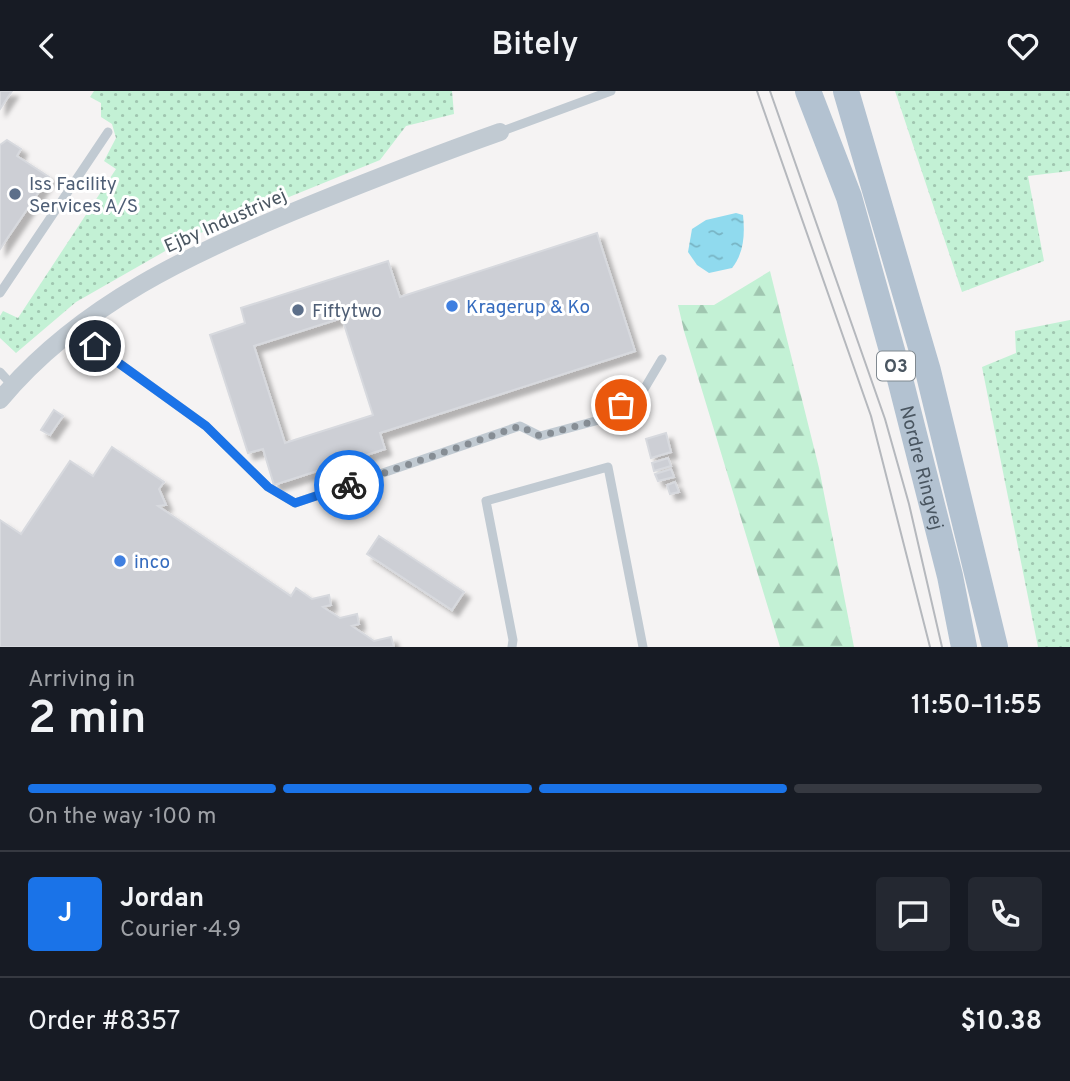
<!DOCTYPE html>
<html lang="en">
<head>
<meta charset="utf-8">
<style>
	:root { --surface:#171b24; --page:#242831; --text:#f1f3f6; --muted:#9ea1a6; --line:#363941; --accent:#1a73e8 }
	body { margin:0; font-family:Overpass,sans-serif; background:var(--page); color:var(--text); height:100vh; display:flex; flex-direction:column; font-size:26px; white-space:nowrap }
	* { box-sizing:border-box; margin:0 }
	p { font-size:23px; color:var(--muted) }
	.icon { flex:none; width:38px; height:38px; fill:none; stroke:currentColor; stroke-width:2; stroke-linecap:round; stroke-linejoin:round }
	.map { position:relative; height:556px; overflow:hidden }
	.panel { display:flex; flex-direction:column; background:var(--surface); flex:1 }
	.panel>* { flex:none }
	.pin { position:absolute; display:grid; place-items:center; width:60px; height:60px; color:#fff; margin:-30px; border:4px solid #fff; border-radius:50%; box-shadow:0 2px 7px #0007 }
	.courier { position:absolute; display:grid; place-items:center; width:70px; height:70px; margin:-35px; border:5px solid #1a73e8; border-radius:50%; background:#fff; color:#222; box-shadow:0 2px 9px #0007 }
	.head em { font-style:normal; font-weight:600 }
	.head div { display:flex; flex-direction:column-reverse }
	.head { display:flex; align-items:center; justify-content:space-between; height:119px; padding:0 28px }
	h1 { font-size:46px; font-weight:600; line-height:52px }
	.bar { display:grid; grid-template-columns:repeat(4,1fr); gap:10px 7px; align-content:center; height:84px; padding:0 28px }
	.bar i { height:9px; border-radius:5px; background:var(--line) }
	.bar .on { background:var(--accent) }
	.bar p { grid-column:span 4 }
	.line { display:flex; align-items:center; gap:18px; padding:0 28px; border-top:2px solid var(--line) }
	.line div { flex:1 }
	.round { display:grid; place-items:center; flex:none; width:74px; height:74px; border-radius:7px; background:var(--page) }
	header { display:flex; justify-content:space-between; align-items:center; height:91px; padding:0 28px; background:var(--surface); font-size:32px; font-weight:600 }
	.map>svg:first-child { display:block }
	.grass { fill:url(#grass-dots) }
	.forest { fill:url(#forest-firs) }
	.water { fill:url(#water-ripples) }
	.building { fill:#cdcfd5; stroke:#d7d9de; stroke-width:2; fill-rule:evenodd; filter:url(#shadow) }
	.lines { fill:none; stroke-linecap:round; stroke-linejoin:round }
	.lane { stroke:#c1cad2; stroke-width:9 }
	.street { stroke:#c1cad2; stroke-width:18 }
	.primary { stroke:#b3c2d1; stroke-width:26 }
	.tram { stroke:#b5b8bd; stroke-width:2 }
	.done { stroke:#868d94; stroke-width:7; stroke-dasharray:0 12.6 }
	.route { stroke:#1a73e8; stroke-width:9 }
	.service-dot { fill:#5c6f8a; stroke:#fff; stroke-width:2.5 }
	.shop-dot { fill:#3f7fe0; stroke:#fff; stroke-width:2.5 }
	.labels { text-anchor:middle; stroke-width:6; stroke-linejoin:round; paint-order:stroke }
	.shield { fill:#fff; stroke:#808990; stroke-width:2 }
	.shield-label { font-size:18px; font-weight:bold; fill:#4a5661 }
	.service-label { font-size:19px; fill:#4e5e75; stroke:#fff; text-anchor:start }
	.street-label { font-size:19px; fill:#4a5661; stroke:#fff }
	.shop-label { font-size:19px; fill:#366cbe; stroke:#fff; text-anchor:start }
</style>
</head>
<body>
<header><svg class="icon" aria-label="back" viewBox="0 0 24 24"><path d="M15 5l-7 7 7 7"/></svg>Bitely<svg class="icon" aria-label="heart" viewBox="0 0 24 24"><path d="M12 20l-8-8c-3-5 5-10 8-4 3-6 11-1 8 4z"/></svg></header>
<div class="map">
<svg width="1070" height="556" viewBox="0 0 1070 556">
	<defs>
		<pattern id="grass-dots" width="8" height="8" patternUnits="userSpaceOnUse" patternTransform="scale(1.75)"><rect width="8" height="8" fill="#c3f1d5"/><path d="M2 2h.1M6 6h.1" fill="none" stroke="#a0c6b0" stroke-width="1.8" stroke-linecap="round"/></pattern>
		<pattern id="forest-firs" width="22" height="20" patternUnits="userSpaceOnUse" patternTransform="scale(1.75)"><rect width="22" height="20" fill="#c3f1d5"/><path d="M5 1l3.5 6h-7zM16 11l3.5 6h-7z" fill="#a0c6b0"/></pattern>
		<pattern id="water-ripples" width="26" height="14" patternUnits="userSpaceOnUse" patternTransform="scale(1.75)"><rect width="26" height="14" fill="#90daee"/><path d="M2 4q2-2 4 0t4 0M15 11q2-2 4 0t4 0" fill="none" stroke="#78b4c4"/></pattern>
		<filter id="shadow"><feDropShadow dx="6" dy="6" stdDeviation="2" flood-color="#0004"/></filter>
	</defs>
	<rect width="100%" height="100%" fill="#f5f3f3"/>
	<path class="grass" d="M94,0H452L454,23L406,35L380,69L188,147L76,211L16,262L0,247V225L3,220L18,227L116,78L104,70L116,47L112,33L101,26V12L90,6Z
		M895,0H1070V80L1028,85L1044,170L962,201Z
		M1070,229V556H1038L982,276L1016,262L1015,240Z"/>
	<path class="forest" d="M770,180L819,377L854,556H780L684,240L678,214H714Z"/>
	<path class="water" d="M736,122L743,124C745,143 744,162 732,177L709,182L697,174L688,161L692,138L706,129Z"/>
	<path class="building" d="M0,0H12L0,18Z
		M7,49L21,58L17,65L49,86L0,158V54Z
		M597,142L635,260L380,342L385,358L274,394L263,358L248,362L210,244L245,232L241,217L388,170L400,206ZM342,227L373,324L285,352L254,255Z
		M54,319L63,325L50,344L41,339Z
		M666,342L671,361L651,367L646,348Z
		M112,356L164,391L159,398L166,414L158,415L291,505L296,497L312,508L329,504L331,514L323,516L340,527L357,523L359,533L352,535L374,550L391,546L394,556H0V429L21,443L70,370L93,385Z
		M668,367L671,375L654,380L652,372Z
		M671,378L674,386L658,390L655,383Z
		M675,391L679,401L670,403L667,394Z
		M379,445L464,501L452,519L367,463Z"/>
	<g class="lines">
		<path class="lane" d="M500,41L611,0
			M0,202L108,41
			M73,239L206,335L268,396L295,412L520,335L540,345L599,329L643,300L662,268
			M0,281L12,294
			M512,556L513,549L486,410L608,376L643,556"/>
		<path class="street" d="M0,309C80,213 194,161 307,115C371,89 435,64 500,41"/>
		<g class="primary">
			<path id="s1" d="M808,0L849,106L900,288L950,485L964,556"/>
			<path d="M846,0L928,280L995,556"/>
		</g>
		<path class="tram" d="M757,0L871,325L930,556
			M770,0L885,328L909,413L942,556"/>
	</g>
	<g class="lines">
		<path class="done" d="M349,394L520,335L540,345L599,329L621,314"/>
		<path class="route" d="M95,255L206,335L268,396L295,412L349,394"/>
	</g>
	<g class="service-dot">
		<circle cx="15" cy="103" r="7"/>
		<circle cx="298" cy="219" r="7"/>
	</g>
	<g class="shop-dot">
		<circle cx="452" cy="215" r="7"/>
		<circle cx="120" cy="470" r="7"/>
	</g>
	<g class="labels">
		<rect class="shield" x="877" y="260.5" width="38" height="29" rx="5"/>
		<g class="shield-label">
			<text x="896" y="281">O3</text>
		</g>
		<g class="service-label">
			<text x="29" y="99">Iss Facility<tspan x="29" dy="22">Services A/S</tspan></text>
			<text x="312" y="226">Fiftytwo</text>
		</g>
		<g class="street-label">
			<text transform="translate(225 129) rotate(-24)" y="7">Ejby Industrivej</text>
			<text dy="7" stroke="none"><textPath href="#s1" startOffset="394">Nordre Ringvej</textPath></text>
		</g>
		<g class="shop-label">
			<text x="466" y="222">Kragerup &amp; Ko</text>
			<text x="134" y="477">inco</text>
		</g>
	</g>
</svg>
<div class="pin" style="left:621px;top:314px;background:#ea580c"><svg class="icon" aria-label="bag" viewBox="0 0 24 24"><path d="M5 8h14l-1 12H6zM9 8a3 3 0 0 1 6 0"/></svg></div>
<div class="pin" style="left:95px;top:255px;background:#1f2937"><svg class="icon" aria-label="home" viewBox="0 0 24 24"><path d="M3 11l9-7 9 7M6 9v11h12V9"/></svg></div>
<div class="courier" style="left:349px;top:394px"><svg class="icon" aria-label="bike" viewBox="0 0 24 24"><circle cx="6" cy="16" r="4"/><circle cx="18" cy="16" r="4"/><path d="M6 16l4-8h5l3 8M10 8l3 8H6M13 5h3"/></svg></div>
</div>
<section class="panel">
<div class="head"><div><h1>2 min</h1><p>Arriving in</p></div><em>11:50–11:55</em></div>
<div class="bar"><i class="on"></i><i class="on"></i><i class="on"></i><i></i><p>On the way · 100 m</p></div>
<div class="line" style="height:126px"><b class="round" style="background:var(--accent);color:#fff">J</b><div><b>Jordan</b><p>Courier · 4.9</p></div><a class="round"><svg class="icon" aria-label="chat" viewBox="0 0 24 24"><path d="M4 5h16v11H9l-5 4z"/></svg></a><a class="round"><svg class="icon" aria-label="phone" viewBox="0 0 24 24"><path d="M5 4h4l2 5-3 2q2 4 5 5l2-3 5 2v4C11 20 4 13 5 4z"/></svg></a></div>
<div class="line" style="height:91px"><div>Order #8357</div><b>$10.38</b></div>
</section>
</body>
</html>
